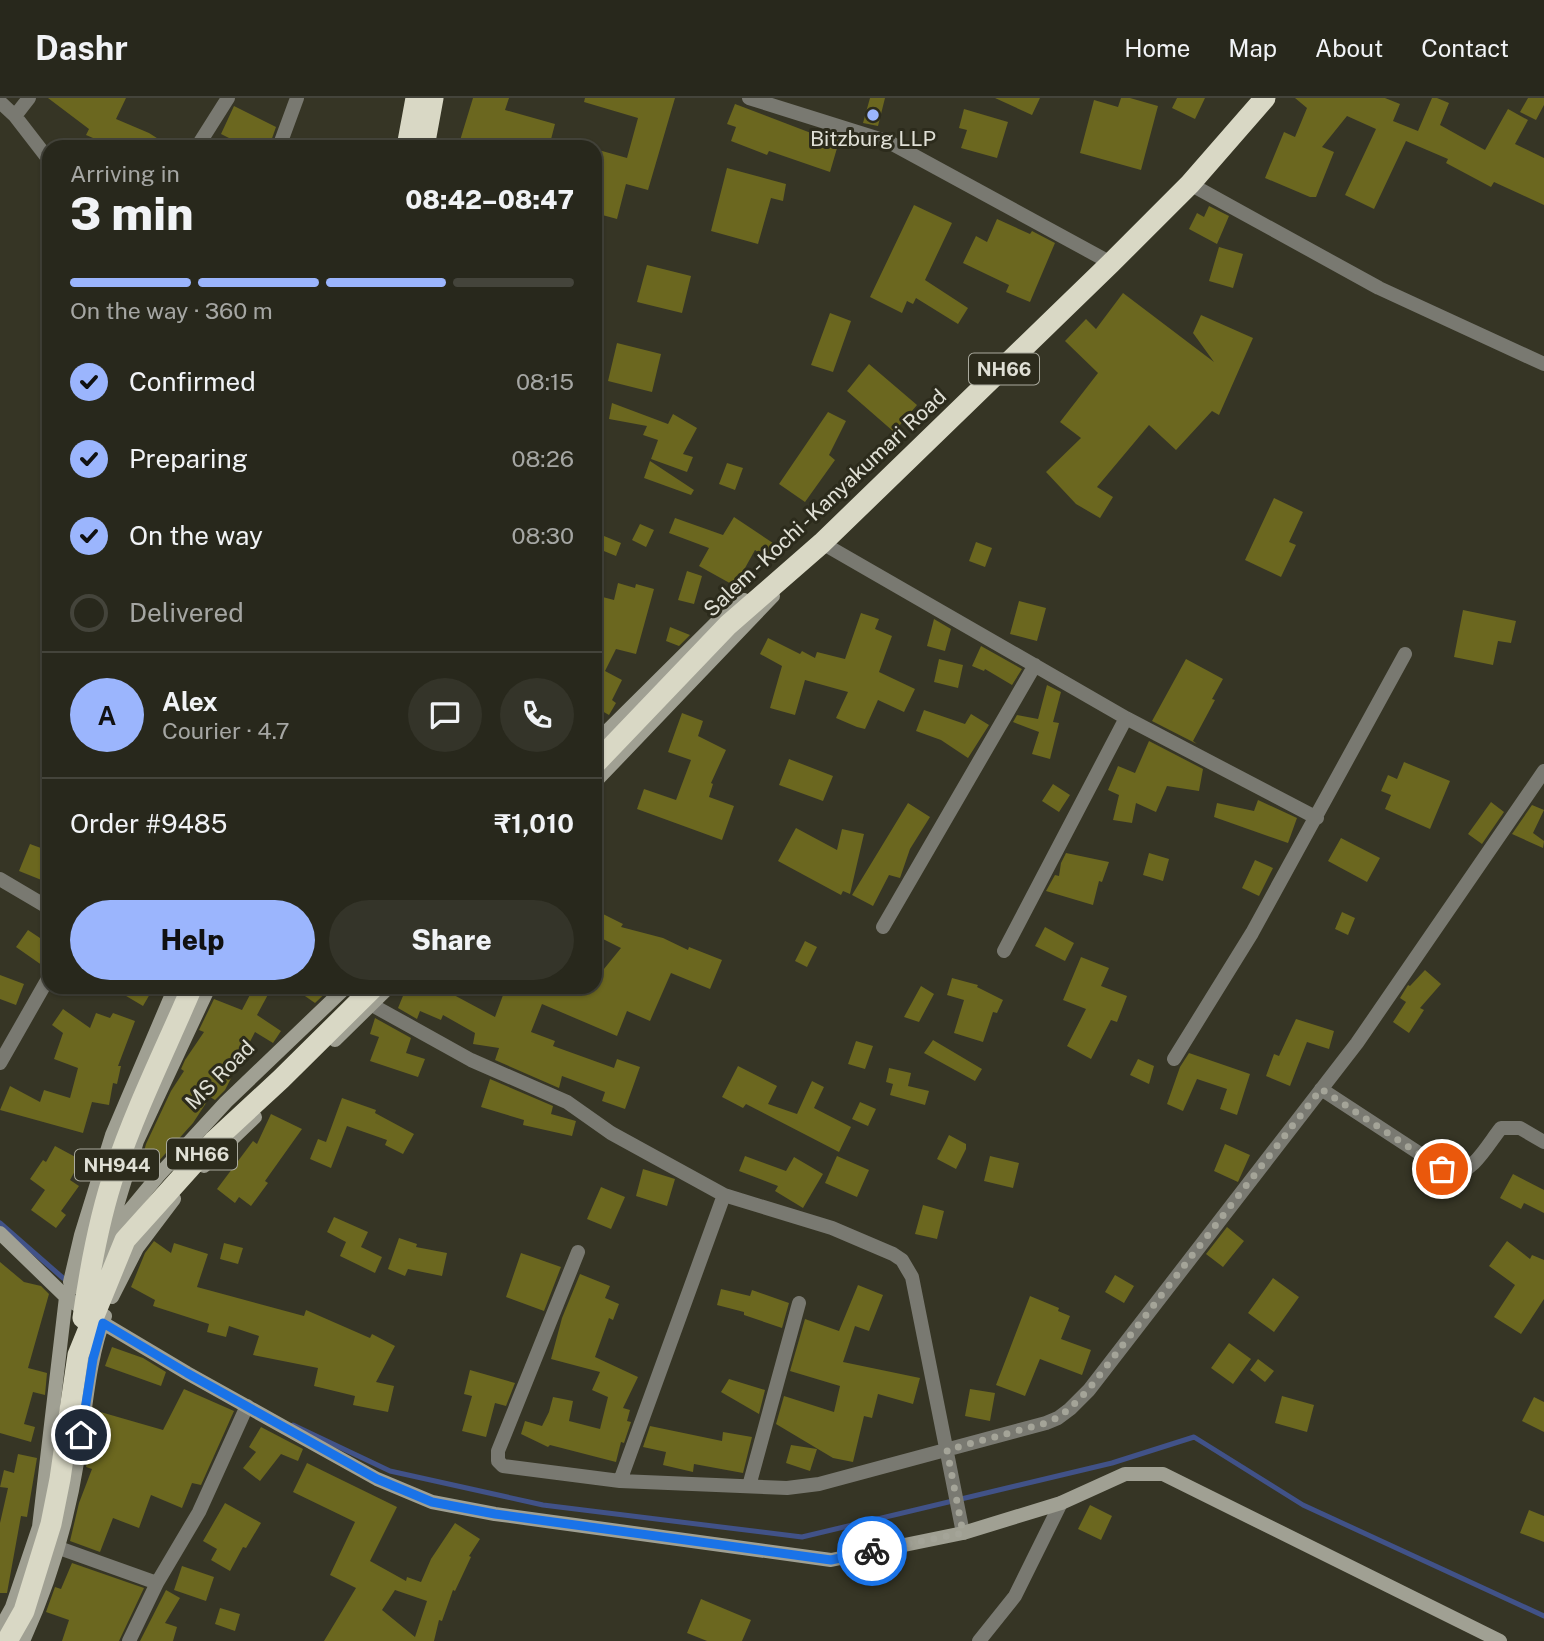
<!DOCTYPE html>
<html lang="en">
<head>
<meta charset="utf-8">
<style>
	:root { --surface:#28281c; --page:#343429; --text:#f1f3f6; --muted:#a5a6a3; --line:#44443b; --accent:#9bb5fd }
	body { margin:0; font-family:"Public Sans",sans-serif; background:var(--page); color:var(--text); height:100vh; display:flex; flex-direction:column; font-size:26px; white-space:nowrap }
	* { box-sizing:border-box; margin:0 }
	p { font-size:23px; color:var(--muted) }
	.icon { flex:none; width:38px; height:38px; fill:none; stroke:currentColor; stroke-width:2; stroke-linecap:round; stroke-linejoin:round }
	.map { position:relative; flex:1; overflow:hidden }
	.details { position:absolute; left:42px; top:42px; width:560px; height:854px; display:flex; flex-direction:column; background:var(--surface); border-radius:21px; box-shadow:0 2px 5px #0004,0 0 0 2px var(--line) }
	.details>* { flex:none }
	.pin { position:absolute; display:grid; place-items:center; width:60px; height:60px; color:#fff; margin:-30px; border:4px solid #fff; border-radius:50%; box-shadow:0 2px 7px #0007 }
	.courier { position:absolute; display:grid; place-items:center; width:70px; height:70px; margin:-35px; border:5px solid #1a73e8; border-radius:50%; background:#fff; color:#222; box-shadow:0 2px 9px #0007 }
	.headline em { font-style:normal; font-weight:800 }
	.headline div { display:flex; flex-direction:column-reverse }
	.headline { display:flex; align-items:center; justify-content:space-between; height:119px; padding:0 28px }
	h1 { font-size:46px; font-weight:800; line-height:52px }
	.bar { display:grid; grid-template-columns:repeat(4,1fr); gap:10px 7px; align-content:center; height:84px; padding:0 28px }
	.bar i { height:9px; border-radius:5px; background:var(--line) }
	.bar .active { background:var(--accent) }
	.bar p { grid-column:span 4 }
	.line { display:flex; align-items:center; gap:18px; padding:0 28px; border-top:2px solid var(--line) }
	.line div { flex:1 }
	.round { display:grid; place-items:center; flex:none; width:74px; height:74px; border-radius:37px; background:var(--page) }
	ol { padding:0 28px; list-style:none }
	li { display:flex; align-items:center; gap:21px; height:77px }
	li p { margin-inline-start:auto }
	li .icon { padding:7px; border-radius:50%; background:var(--accent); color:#111; stroke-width:4 }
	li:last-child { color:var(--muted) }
	li i { width:38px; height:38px; border:4px solid var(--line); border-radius:50% }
	.cta { display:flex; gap:14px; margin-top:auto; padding:14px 28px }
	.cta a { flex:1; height:80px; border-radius:42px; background:var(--accent); color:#111; font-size:28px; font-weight:800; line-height:80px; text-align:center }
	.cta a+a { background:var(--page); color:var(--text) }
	header { display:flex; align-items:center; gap:42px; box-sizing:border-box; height:98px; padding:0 35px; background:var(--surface); border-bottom:2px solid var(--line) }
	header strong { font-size:33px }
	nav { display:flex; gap:38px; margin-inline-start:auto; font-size:24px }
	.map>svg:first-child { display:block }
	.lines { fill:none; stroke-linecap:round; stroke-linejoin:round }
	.stream { stroke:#415288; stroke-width:5 }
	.building { fill:#6b671f; fill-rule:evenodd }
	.street { stroke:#797971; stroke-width:14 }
	.secondary { stroke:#a0a093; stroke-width:14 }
	.highway { stroke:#d9d8c5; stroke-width:21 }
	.done { stroke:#a4a498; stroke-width:7; stroke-dasharray:0 12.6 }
	.route { stroke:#1a73e8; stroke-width:9 }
	.poi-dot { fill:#9bb5fd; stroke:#2c2b1c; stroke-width:2.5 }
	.labels { text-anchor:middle; stroke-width:6; stroke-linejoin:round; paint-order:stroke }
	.shield { fill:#2c2b1c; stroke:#aaaa9e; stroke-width:2 }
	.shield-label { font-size:19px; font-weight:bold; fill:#e0e0d6 }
	.poi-label { font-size:21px; fill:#e0e0d6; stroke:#2c2b1c }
	.street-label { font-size:21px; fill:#e0e0d6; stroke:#2c2b1c }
</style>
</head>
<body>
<header>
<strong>Dashr</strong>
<nav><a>Home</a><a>Map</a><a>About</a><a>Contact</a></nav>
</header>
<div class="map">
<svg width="1544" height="1543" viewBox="0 0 1544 1543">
	<rect width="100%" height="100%" fill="#363525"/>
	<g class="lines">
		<path class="stream" d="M0,1125L63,1180
			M293,1327L390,1373L543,1407L802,1439L1112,1365L1194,1339L1303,1407L1544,1518"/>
	</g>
	<path class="building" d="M48,0H126L116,21L149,35L171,49H114L86,37L89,31Z
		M473,0H509L505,12L555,26L549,49H458Z
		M585,0H675L648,92L626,86L617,121L595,115V51L627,60L638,20L584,4Z
		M870,0H885L878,28L863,25Z
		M995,0H1040L1032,17Z
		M1121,0H1130L1158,8L1141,72L1080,55L1094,2L1118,9Z
		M1177,0H1205L1195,21L1172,10Z
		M1295,0H1385L1400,6L1393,23L1418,33L1432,0H1437L1449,5L1440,27L1485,52L1508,11L1528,22L1515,46L1544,60V107L1494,84L1491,89L1446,65L1448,61L1406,43L1374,111L1345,97L1376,31L1347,18L1322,49L1334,54L1316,99H1310L1265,80L1284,34L1295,39L1307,10Z
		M1528,0H1544V7L1536,22L1520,14Z
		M735,6L811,35L812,32L840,40L830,74L769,53L767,57L731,43L736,29L727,26Z
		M234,8L276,29L269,49H247L221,36Z
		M964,11L1008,24L997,60L961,50L967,32L959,30Z
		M727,70L786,86L783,103L771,100L758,146L711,133Z
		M914,107L952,125L925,182L968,210L958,226L916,200L913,206L907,203L902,215L870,199Z
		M1209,108L1229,118L1217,146L1189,131L1197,115L1204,119Z
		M997,121L1030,136L1032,133L1055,145L1030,204L1006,194L1009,187L963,165L976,138L987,144Z
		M1219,149L1243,156L1233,190L1209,183Z
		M647,167L691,178L682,215L637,204Z
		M1123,195L1214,264L1193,235L1201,217L1253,240L1219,317L1212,313L1176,352L1149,327L1097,389L1113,399L1100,420L1076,406L1046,374L1081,340L1060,324L1098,275L1065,243L1086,221L1096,231Z
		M830,215L851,223L833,274L811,267Z
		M617,245L661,256L652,294L608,283Z
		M869,266L917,307L894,334L847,293Z
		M612,305L668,326L673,316L697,330L683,356L693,359L687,374L651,361L658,342L643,337L647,328L609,321Z
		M828,314L846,323L829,357L835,362L805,404L779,386Z
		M650,363L694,392L691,397L644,380Z
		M727,365L743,370L735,392L719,386Z
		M1274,400L1303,414L1289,444L1296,447L1281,479L1245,462Z
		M734,419L779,449L770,463L755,452L735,488L699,468L709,450L669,435L675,420L723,437Z
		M640,426L654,432L646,449L632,442Z
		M604,438L621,445L616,458L599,451Z
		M976,444L992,450L985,469L969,463Z
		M687,473L702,478L694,506L678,502Z
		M618,485L635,490L636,486L654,491L636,556L616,551L605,573L622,582L612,602L616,605L609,617L595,609V497L614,502Z
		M1019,503L1046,510L1037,543L1010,536Z
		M1463,512L1516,523L1511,545L1498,543L1493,567L1454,559Z
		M861,515L879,521L875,531L892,538L879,574L915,591L904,614L878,602L865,631L857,629L836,620L848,594L805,582L795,617L770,610L782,568L760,556L768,540L800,556L802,553L815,560L817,554L845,561Z
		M934,521L951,531L945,553L927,548Z
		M670,529L690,537L679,548L666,543Z
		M981,548L1022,571L1012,587L985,571L984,573L972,568Z
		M939,561L963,567L958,590L934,584Z
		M1186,561L1223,581L1212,601L1215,602L1193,643L1197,646L1152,623Z
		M1047,587L1061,594L1053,624L1059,625L1050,661L1032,656L1039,634L1013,624L1017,617L1038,621Z
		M924,612L965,626L971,616L989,627L968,660L941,642L916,633Z
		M682,615L703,623L698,638L726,652L711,685L713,686L709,699L734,708L722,742L637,711L644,691L676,702L691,662L668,654Z
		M1149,643L1203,671L1199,693L1167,688L1156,714L1136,705L1132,725L1113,722L1119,697L1108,692L1118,668L1135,675Z
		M789,661L833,678L823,703L779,687Z
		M1404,664L1450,683L1430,731L1385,711L1391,697L1381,693L1388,677L1397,681Z
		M1053,686L1070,697L1059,714L1042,703Z
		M1258,702L1297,720L1288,745L1214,719L1217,705L1254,713Z
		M1491,704L1504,714L1482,746L1468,736Z
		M908,705L930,719L910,751L900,780L889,777L873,808L852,797Z
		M1532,707L1544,712L1533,735L1544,743L1543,750L1512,736Z
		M796,730L837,752L842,731L864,736L850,796L843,793L841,797L778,763Z
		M1341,740L1380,760L1367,784L1328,763Z
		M30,746L49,753V785L19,773Z
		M1066,755L1109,764L1102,784L1099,783L1093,807L1046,793L1055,777L1059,778L1061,765Z
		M1149,755L1169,761L1163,783L1143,777Z
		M1255,762L1273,770L1259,798L1242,790Z
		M595,812L623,826L621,829L663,840L688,852L689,849L722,862L710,891L671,875L650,923L627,913L617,938L542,906L531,934L555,943L553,948L614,970L617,961L640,969L625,1011L602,1003L605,994L562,978L559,990L495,962L499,950L473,946L475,935L443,917L441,922L420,913L417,921L398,910L405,893L414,898L418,889H455L452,896L495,919L506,889H595V882L621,850L595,837Z
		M1342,814L1355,820L1348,837L1335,831Z
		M1045,829L1074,845L1065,863L1035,848Z
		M28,832L49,846V869L46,870L16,849Z
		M805,843L817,849L807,869L795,863Z
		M1081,859L1109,870L1101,888L1127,898L1117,924L1111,922L1091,961L1067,948L1086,911L1063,902Z
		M1425,872L1441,886L1420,910L1424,912L1409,935L1393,924L1406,904L1400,900L1408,887L1410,888Z
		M0,877L24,886L16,907L0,901Z
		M952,880L978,887L977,889L1003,902L997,915L993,914L983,944L954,935L964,902L947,897Z
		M921,888L934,896L919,924L904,919Z
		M111,889H154L143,908Z
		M254,889H272L257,917L281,933L273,945L255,934L225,992L215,1002L210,999L193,1025L156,1066L143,1057L146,1046L171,993L184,973L181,971L185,962L204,934L199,932L214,901L242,912Z
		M292,889H332L315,905Z
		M63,911L90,930L96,915L110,920L113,915L135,923L118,968H121L117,986L113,985L109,1007L92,1004L83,1035L0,1012L10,988L40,1004L44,992L70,1000L78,970L54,961L63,935L52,927Z
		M375,920L411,940L406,955L425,961L418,979L370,963L379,939L370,936Z
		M1296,921L1334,933L1329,951L1307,944L1290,988L1266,978L1274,956L1279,958Z
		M933,942L982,971L975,983L924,955Z
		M856,943L873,948L865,971L848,966Z
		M1189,955L1250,976L1237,1017L1220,1011L1227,991L1197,981L1183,1013L1167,1006L1180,969Z
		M1138,961L1154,968L1149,986L1130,977Z
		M738,968L777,988L768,1006L797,1016L812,983L824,989L814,1010L851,1029L839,1054L746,1006L743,1010L722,999Z
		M889,970L911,975L908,988L929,993L925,1007L890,997L893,986L886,984Z
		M490,981L553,1008L551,1016L576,1023L572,1038L523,1027L524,1022L481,1009Z
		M342,1000L376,1012L375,1015L414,1036L403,1056L385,1047L387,1042L347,1028L331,1070L310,1061L318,1041L326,1044Z
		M860,1004L876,1011L868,1028L852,1021Z
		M271,1016L302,1031L265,1083L268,1085L251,1108L239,1099L235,1105L217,1091L253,1043L257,1046Z
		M949,1037L966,1046V1051L956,1071L937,1061Z
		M1225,1046L1250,1057L1238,1084L1214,1073Z
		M55,1048L81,1062L70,1082L79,1088L61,1113L66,1117L56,1130L31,1112L45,1092L30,1081L43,1062L46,1064Z
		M745,1058L786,1073L794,1059L823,1076L803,1110L775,1093L778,1088L739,1073Z
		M837,1058L869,1072L857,1099L825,1085Z
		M990,1058L1019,1065L1013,1090L984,1083Z
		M643,1071L675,1081L667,1108L636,1098Z
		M1513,1076L1544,1092V1115L1524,1105L1521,1111L1500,1100Z
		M601,1089L625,1099L611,1131L587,1121Z
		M923,1107L944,1113L937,1141L915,1136Z
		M334,1119L368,1134L361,1149L382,1159L375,1175L340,1158L346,1144L327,1134Z
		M1227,1129L1244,1143L1223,1169L1206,1156Z
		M399,1140L417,1146L416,1149L447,1155L442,1178L408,1171L405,1178L388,1171Z
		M154,1143L171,1155L174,1145L208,1156L197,1189L304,1218L306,1212L370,1240L372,1236L395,1248L376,1284L394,1288L388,1314L353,1307L355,1298L314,1288L318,1270L253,1257L259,1238L229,1228L226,1239L207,1234L209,1226L153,1208L155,1202L131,1189L145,1155Z
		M1507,1143L1530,1161L1532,1157L1544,1162V1201L1521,1236L1494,1219L1515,1187L1489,1168Z
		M224,1145L243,1150L238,1166L220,1161Z
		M521,1155L561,1169L544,1213L506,1199Z
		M0,1164L24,1184L41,1188L49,1196L28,1270L47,1275L45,1297L33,1294L24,1326L35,1329L31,1344L0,1335Z
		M580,1176L610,1188L605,1200L619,1206L613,1222L609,1220L595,1259L638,1279L623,1310L630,1312L627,1323L631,1324L624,1345L621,1344L616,1364L550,1347L548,1349L521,1336L525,1323L542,1328L549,1314L553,1299L573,1303L569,1323L600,1331L608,1299L592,1292L600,1274L551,1261L562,1220Z
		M1115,1177L1134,1188L1124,1205L1105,1194Z
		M1273,1180L1299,1199L1274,1234L1248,1215Z
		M858,1187L883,1197L869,1233L855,1228L843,1264L920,1280L913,1306L878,1296L872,1320L864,1318L853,1364L833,1360L776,1326L784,1298L834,1314L840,1288L790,1273L805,1221L839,1233Z
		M721,1191L750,1198L752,1192L789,1205L782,1230L744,1217V1214L717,1207Z
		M1030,1198L1059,1210L1058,1213L1070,1218L1061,1241L1091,1252L1082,1277L1040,1261L1025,1298L996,1287Z
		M1229,1245L1251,1261L1233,1286L1211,1270Z
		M112,1249L143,1260L166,1274L161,1288L105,1268Z
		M1258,1261L1274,1273L1265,1284L1250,1272Z
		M470,1272L515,1285L506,1308L495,1305L486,1339L462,1333L472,1298L464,1296Z
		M729,1281L765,1292L759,1316L721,1294Z
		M184,1291L234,1313L201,1387L192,1385L182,1410L151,1397L139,1430L113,1420L100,1454L70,1443L79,1405L92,1371L86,1369L97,1313L163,1332Z
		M970,1291L995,1295L990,1323L965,1318Z
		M1282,1298L1314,1307L1307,1334L1275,1325Z
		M1534,1299L1544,1304V1334L1522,1323Z
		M650,1328L722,1343L723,1334L752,1339L743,1375L694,1366L693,1374L663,1367L666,1354L643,1349Z
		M261,1329L303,1351L298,1363L281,1356L260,1383L243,1370L256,1354L249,1349Z
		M791,1347L817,1351L810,1373L786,1365Z
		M18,1356L37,1360L27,1419L21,1418L7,1495H0V1425L8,1390L0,1389L4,1372L14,1375Z
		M307,1365L397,1409L370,1463L406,1483L407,1479L421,1484L431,1461L455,1425L480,1441L469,1458L471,1459L455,1493L453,1492L442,1523L439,1522L434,1543H324L356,1490L330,1477L355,1424L293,1394ZM395,1492L427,1503L415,1539L382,1512Z
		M225,1405L261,1425L246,1450L243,1449L230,1473L211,1462L217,1451L203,1443Z
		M1090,1407L1112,1418L1101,1442L1078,1431Z
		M1529,1412L1544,1418V1444L1520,1435Z
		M72,1465L144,1490L119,1543H62L69,1522L46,1514L55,1489L61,1491Z
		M182,1468L214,1479L206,1503L174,1492Z
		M166,1492L180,1500L165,1525L177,1529L173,1543H140Z
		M701,1501L751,1522L742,1543H707L687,1535Z
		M220,1510L240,1516L235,1533L215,1526Z"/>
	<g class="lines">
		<path class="street" d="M749,0L889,44L1111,165
			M0,4L15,18L49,62
			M15,18L29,0
			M197,49L228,0
			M279,49L297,0
			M1190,86L1379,190L1544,266
			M822,445L1126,620L1317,720
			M0,781L49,810
			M883,829L1035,567
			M1004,853L1126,620
			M372,907L471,962L567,1004L611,1035L724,1097L832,1130L893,1156L902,1162L912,1179L963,1435
			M1174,961L1252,835L1405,556
			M0,965L49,879
			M1321,991L1451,1076C1473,1076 1488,1046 1501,1030H1520L1544,1044
			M578,1154L498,1353V1363L503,1368L620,1383L787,1390L819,1386L1046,1325L1058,1320L1070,1311L1089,1292L1357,945L1544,673
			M620,1383L724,1097
			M749,1388L799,1205
			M59,1450L157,1485
			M129,1543L157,1485L199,1414L247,1308
			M979,1543L1015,1498L1061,1405"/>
		<path class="secondary" d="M595,645L728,513L744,502
			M595,684L773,498
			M335,942L389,889
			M204,1068L255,1019
			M0,1135L66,1199L103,1225L187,1275L377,1381L432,1404L495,1416L831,1462L963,1435L1061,1405L1125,1376H1163L1500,1543
			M106,1178L108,1137L137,1043L209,889
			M70,1184L81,1137L112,1037L175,889
			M112,1199L137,1150L174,1101
			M0,1531L12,1509L39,1429L66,1199L86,1165L158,1078L226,1004L346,889
			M23,1543C50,1484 68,1423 78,1359C86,1312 88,1263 105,1218"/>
		<path class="highway" d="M407,49L416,0
			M424,49L433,0
			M595,666L728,527L822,445L1111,165L1190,86L1265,0
			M83,1220C90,1170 99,1120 115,1073C136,1010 166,950 192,889
			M7,1543L24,1513L51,1426L60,1381L78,1257L125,1142L214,1043L281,981L374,889"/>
	</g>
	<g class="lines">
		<path class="done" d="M872,1453L963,1435L947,1352L1046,1325C1064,1318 1075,1305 1088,1292L1321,991L1442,1071"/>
		<path class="route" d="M81,1337L93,1261L103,1225L187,1275L377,1381L432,1404L495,1416L831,1462L872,1453"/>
	</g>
	<circle class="poi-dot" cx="873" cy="17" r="7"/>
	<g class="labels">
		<g class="shield">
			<rect x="969" y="255.5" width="70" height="31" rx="5"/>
			<rect x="167" y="1040.5" width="70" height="31" rx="5"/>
			<rect x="75" y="1051.5" width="84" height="31" rx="5"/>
		</g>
		<g class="shield-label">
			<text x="1004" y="278">NH66</text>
			<text x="202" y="1063">NH66</text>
			<text x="117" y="1074">NH944</text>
		</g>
		<g class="poi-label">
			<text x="873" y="48">Bitzburg LLP</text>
		</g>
		<g class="street-label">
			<text transform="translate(825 405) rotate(-43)" y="7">Salem - Kochi - Kanyakumari Road</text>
			<text transform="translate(220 977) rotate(-45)" y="7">MS Road</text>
		</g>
	</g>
</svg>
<div class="pin" style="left:1442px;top:1071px;background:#ea580c"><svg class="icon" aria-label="bag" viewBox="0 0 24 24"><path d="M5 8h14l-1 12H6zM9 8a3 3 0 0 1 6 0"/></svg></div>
<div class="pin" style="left:81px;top:1337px;background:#1f2937"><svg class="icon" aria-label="home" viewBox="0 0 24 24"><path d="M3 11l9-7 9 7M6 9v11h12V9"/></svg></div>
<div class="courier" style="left:872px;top:1453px"><svg class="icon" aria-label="bike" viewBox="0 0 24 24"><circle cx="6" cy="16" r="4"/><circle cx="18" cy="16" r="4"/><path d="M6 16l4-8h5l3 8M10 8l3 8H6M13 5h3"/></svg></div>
<section class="details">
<div class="headline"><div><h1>3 min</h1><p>Arriving in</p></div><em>08:42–08:47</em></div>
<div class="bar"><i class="active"></i><i class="active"></i><i class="active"></i><i></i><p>On the way · 360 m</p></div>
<ol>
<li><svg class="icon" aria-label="check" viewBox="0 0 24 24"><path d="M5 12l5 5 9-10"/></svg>Confirmed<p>08:15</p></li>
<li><svg class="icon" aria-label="check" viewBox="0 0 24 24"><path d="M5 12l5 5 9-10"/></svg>Preparing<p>08:26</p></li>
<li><svg class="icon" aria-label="check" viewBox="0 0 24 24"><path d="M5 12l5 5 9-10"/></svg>On the way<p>08:30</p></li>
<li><i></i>Delivered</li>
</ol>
<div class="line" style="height:126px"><b class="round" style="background:var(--accent);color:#111">A</b><div><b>Alex</b><p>Courier · 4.7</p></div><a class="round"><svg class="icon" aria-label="chat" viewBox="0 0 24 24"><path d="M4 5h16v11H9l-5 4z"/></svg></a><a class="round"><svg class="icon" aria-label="phone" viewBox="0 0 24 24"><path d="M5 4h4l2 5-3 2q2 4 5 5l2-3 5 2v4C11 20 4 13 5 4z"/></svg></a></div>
<div class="line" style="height:91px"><div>Order #9485</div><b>₹1,010</b></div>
<div class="cta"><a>Help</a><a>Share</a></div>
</section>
</div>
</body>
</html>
